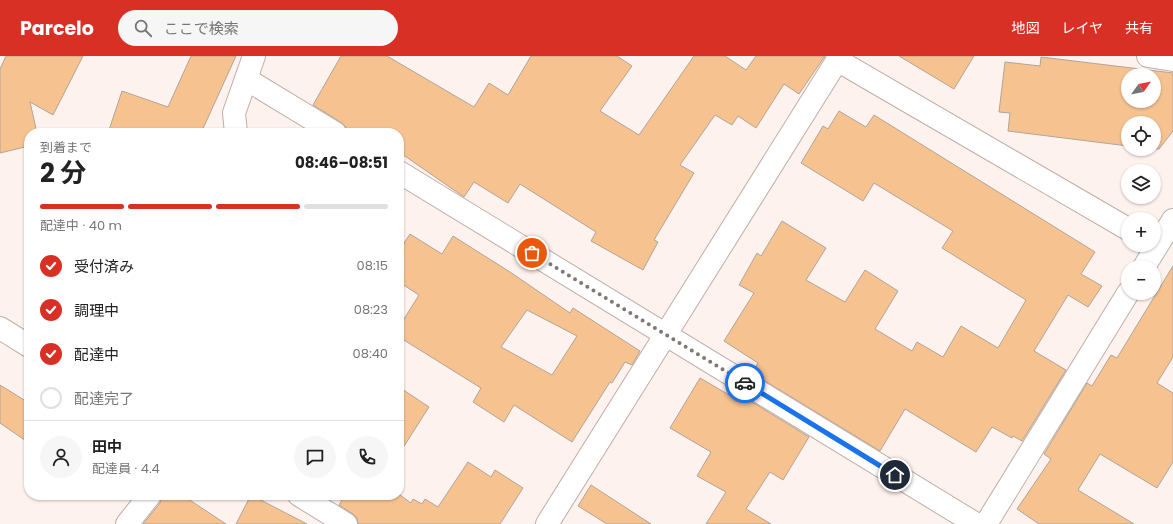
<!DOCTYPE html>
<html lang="ja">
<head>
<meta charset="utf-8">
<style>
	:root { --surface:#fff; --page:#f6f6f6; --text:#222; --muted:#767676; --line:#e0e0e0; --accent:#d93025 }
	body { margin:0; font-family:Poppins,"Noto Sans JP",sans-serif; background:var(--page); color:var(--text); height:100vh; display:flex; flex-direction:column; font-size:15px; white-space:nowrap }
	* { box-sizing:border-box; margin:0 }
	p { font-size:13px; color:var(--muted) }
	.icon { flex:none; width:22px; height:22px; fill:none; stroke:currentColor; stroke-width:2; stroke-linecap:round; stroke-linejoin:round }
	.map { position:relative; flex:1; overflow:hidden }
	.side { position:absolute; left:24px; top:72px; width:380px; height:372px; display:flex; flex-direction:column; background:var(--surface); border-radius:16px; box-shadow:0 1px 3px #0004 }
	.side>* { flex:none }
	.needle { width:26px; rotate:57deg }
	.fabs { position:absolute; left:1121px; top:12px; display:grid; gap:8px }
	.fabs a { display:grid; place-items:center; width:40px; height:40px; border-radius:50%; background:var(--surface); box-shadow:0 1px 3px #0004; font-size:20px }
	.pin { position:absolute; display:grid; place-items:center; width:34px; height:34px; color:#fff; margin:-17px; border:2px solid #fff; border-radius:50%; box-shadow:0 1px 4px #0007 }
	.courier { position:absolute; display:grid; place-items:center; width:40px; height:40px; margin:-20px; border:3px solid #1a73e8; border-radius:50%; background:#fff; color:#222; box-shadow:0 1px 5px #0007 }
	.head em { font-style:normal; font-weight:700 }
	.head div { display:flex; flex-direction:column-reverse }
	.head { display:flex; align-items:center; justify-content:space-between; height:68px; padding:0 16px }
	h1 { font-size:26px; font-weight:700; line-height:30px }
	.bar { display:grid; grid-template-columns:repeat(4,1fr); gap:6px 4px; align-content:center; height:48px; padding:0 16px }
	.bar i { height:5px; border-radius:3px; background:var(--line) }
	.bar .active { background:var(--accent) }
	.bar p { grid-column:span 4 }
	.line { display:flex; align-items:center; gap:10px; padding:0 16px; border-top:1px solid var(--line) }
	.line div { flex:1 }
	.round { display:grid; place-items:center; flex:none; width:42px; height:42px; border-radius:21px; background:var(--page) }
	ol { padding:0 16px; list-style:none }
	li { display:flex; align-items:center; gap:12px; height:44px }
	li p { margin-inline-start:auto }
	li .icon { padding:4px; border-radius:50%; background:var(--accent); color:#fff; stroke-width:4 }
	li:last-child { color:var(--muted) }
	li i { width:22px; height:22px; border:2px solid var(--line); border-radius:50% }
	header { display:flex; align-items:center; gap:24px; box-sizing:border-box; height:56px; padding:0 20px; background:var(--accent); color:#fff }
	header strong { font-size:19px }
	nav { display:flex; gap:22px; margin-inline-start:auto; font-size:14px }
	.search { width:280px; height:36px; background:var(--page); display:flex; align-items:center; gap:10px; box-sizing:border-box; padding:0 14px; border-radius:22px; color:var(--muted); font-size:15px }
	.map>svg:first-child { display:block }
	.building { fill:#f5c290; stroke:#b2a497; fill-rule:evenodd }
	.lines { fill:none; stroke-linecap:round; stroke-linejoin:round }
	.minor-casing { stroke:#c0ada7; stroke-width:24 }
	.minor { stroke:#fff; stroke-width:22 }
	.done { stroke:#817774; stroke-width:4; stroke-dasharray:0 7.2 }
	.route { stroke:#1a73e8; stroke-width:5 }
</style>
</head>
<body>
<header>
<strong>Parcelo</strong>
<div class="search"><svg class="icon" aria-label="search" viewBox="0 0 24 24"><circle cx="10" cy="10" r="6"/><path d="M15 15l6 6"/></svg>ここで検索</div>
<nav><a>地図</a><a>レイヤ</a><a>共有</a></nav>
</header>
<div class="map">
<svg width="1173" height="468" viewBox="0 0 1173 468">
	<rect width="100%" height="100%" fill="#fef2ee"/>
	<path class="building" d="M6,0H83L53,59L30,46L37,77H29V90L0,97V13Z
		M191,0H236L201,77H108L122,35L168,51Z
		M341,0H387L474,51L489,27L508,39L531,0H617L632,10L600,55L639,79L694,0H725L746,14L756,0H825L799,38L784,28L756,72L738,60L732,69L715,59L680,109L694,117L654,184L658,186L643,214L591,185L596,176L520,128L508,147L474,126L464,141L399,96V77H347L346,71L342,67L313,49Z
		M899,0H974L954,33Z
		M1041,1L1173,17V75L1159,93H1154V67H1128V90L1008,75L1010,57L999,56L1005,6L1040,10ZM1128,19H1154V45H1128Z
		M839,55L866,71L874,59L1095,196L1081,218L1102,230L1088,251L1068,239L1034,295L1066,314L1022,385L1013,380L1012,382L992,371L976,396L905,353L880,395L752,317L758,307L724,285L754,237L739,229L757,197L761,200L782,165L826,192L806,224L845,246L865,214L898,235L875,273L912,295L917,286L943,301L961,270L998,292L1026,244L942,192L953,175L874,127L863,145L801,107L823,70L828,73Z
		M410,178L442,198L453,180L510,216L570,257L573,252L640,295L632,309L625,306L612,327L610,326L572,386L514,349L504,366L473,346L481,332L399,281V271L419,239L399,226V195ZM527,254L577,280L552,319L501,291Z
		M1173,210V301L1157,327L1173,337V406L1157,432L1100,398L1078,434L1134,468H1039L1017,453L1051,403L1044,398L1087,327L1092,330L1111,299L1117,302Z
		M700,322L736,343L739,338L809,381L783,424L770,416L746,453L771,468H706L726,436L697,420L711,396L670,372Z
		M0,329L29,347V387L0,367Z
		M399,331L429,351L399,398Z
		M468,406L491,421L495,414L523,432L500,468H358L357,462L353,458L339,449L345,439H400L411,447L413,443L422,448L425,443L438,451Z
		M591,429L651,468H607L578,450Z
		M163,439H182L226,468H143L160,447Z
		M251,439L307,468H236Z"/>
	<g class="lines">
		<g class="minor-casing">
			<path id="minor" d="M1148,0L1173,4
				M837,4L1128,173
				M246,23L335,77
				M236,77L234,57L254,0
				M399,116L976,468
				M1144,211L1173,164
				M0,272L29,290
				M299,439L346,468
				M127,468L150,439
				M547,468L840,0
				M986,468L1128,237"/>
		</g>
		<use href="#minor" class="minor"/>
	</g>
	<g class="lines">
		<path class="done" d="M532,197L745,327"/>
		<path class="route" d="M745,327L895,419"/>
	</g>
</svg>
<div class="fabs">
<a><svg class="needle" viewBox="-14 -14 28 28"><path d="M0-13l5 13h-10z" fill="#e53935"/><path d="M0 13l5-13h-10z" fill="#767676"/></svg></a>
<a><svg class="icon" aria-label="locate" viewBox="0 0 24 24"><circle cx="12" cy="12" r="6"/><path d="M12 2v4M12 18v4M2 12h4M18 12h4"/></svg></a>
<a><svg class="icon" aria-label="layers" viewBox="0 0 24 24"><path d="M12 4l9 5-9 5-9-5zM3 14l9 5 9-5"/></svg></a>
<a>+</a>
<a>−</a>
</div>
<div class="pin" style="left:532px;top:197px;background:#ea580c"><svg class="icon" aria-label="bag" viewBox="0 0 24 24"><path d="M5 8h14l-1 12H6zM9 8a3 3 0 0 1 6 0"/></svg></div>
<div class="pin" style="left:895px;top:419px;background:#1f2937"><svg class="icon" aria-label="home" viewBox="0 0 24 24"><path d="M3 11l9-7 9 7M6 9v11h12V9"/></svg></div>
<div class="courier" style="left:745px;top:327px"><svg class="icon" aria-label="car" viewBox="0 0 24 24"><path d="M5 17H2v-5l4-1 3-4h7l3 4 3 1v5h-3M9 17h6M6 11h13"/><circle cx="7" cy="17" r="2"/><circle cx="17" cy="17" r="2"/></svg></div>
<section class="side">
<div class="head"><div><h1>2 分</h1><p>到着まで</p></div><em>08:46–08:51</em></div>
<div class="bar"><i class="active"></i><i class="active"></i><i class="active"></i><i></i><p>配達中 · 40 m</p></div>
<ol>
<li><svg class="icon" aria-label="check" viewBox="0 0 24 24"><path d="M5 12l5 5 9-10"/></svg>受付済み<p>08:15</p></li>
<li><svg class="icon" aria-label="check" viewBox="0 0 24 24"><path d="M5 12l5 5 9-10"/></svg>調理中<p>08:23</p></li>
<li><svg class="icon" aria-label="check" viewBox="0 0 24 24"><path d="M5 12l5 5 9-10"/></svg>配達中<p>08:40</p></li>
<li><i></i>配達完了</li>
</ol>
<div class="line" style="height:72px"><a class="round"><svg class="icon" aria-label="person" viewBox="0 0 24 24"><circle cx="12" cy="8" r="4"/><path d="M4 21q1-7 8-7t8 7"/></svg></a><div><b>田中</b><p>配達員 · 4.4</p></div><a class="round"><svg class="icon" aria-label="chat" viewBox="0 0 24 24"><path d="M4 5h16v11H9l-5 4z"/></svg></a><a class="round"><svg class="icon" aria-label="phone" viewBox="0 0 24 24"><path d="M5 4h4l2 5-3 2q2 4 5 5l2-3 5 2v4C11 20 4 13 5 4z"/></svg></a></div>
</section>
</div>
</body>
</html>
